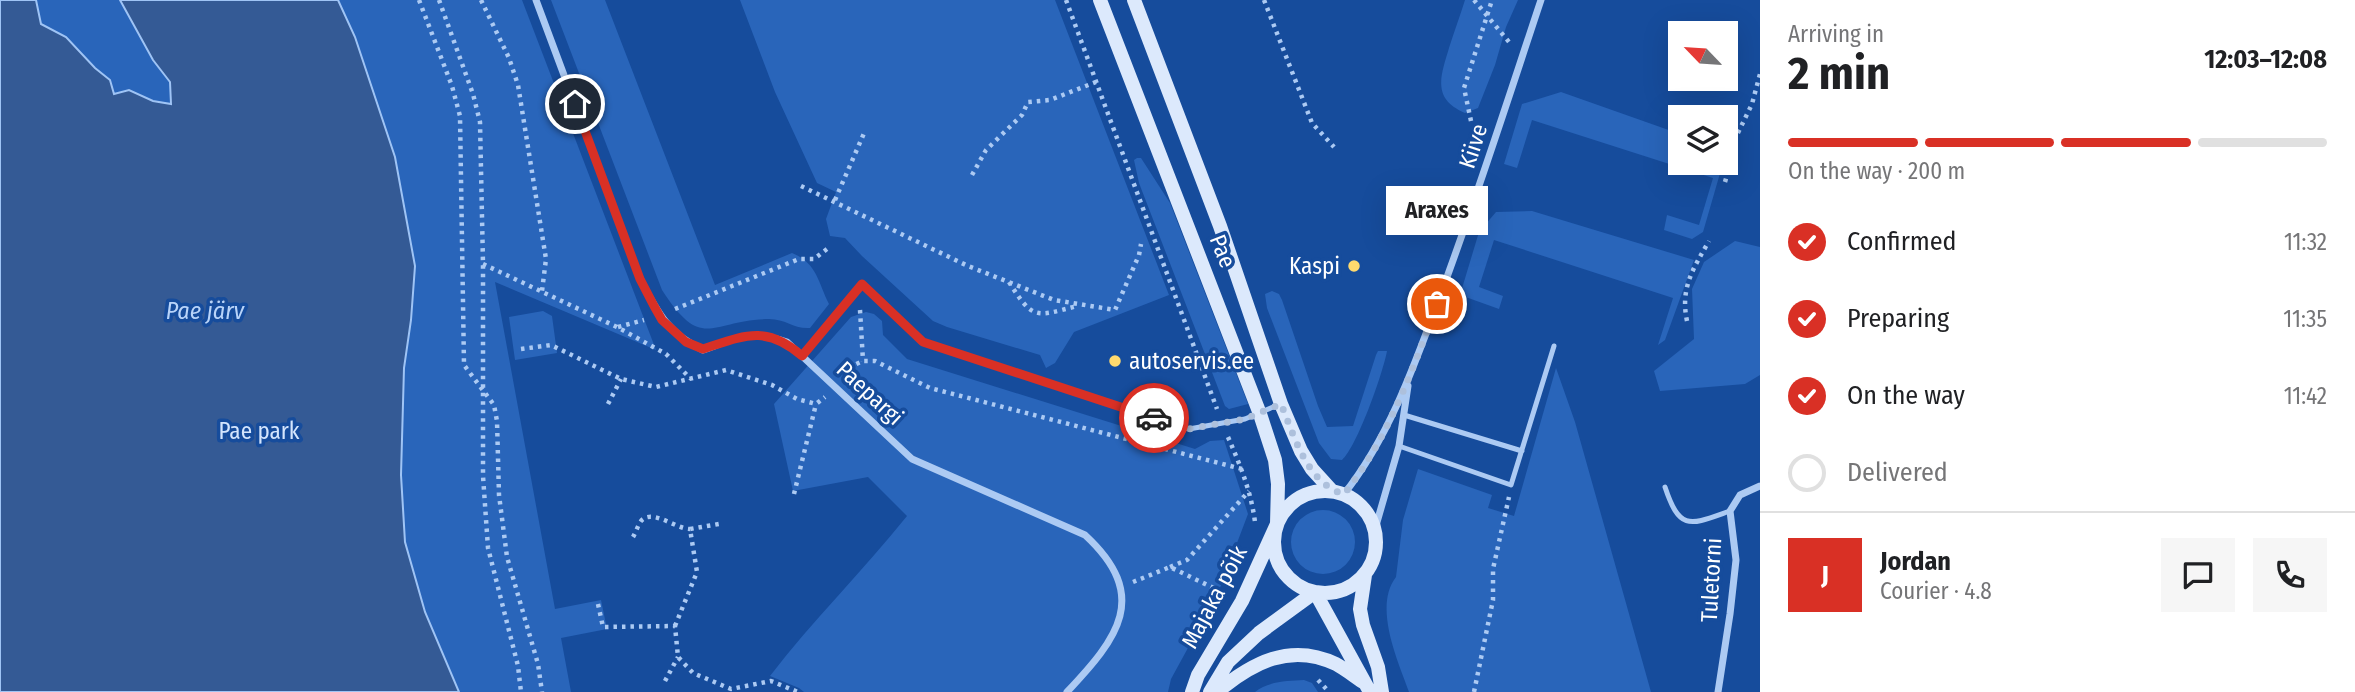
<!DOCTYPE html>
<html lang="en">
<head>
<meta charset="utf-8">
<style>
	:root { --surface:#fff; --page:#f6f6f6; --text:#202124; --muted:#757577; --line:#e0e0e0; --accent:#d93025 }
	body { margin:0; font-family:"Fira Sans Condensed",sans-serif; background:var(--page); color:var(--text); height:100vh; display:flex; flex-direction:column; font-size:26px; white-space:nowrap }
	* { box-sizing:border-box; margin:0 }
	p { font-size:23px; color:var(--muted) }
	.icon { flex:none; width:38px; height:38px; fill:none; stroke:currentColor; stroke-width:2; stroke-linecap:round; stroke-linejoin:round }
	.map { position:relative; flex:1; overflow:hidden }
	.panel { display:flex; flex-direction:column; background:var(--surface); width:595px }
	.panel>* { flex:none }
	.needle { width:46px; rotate:295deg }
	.fabs { position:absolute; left:1668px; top:21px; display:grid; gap:14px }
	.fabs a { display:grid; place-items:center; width:70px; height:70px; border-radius:0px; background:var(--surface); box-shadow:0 7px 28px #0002; font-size:35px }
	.pin { position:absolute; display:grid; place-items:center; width:60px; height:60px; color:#fff; margin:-30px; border:4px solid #fff; border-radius:50%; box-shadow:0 2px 7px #0007 }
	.courier { position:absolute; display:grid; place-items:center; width:70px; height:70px; margin:-35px; border:5px solid #d93025; border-radius:50%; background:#fff; color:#222; box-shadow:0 2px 9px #0007 }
	.bubble { position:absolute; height:49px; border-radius:0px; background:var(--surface); box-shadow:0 7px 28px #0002; font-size:23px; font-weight:700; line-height:49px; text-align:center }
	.summary em { font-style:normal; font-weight:700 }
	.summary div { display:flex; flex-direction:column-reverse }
	.summary { display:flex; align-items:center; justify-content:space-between; height:119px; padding:0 28px }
	h1 { font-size:46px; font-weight:700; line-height:52px }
	.bar { display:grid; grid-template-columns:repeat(4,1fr); gap:10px 7px; align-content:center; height:84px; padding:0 28px }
	.bar i { height:9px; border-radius:5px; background:var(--line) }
	.bar .current { background:var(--accent) }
	.bar p { grid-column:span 4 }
	.line { display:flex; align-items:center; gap:18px; padding:0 28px; border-top:2px solid var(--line) }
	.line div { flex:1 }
	.round { display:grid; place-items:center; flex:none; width:74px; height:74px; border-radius:0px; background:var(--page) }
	ol { padding:0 28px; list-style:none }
	li { display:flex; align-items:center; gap:21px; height:77px }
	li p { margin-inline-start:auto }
	li .icon { padding:7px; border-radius:50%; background:var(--accent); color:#fff; stroke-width:4 }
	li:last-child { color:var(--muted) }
	li i { width:38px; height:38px; border:4px solid var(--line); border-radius:50% }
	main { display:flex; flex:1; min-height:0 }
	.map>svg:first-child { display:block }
	.green { fill:#2965ba }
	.water { fill:#345a95; stroke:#9fc4f5; stroke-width:2 }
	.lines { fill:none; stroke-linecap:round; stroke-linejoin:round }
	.path { stroke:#accaf3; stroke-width:4.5; stroke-dasharray:3.5 5; stroke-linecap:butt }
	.lane { stroke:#accaf3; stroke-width:5 }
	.street { stroke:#accaf3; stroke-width:7 }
	.secondary { stroke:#dce9fc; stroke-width:14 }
	.done { stroke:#adc0dc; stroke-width:7; stroke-dasharray:0 12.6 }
	.route { stroke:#d93025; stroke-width:9 }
	.poi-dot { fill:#ffda6e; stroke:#164c9c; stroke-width:2.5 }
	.labels { text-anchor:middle; stroke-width:7; stroke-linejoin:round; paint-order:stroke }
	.street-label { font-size:23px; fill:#fff; stroke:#164c9c }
	.poi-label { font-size:23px; fill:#fff; stroke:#164c9c; text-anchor:end }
	.park-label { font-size:23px; fill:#d4e5fd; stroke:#164c9c }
	.water-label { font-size:24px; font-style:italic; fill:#b9d4f9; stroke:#164c9c }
</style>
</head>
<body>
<main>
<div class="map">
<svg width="1760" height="692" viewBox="0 0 1760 692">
	<rect width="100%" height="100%" fill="#164c9c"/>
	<path class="green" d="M0,0H522L656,350L495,282L555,609L601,600L607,629L561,638L571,692H0Z
		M551,0H605L715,285L792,253C817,263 818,282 829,304L810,328C793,329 786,319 769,319C709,320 703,353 662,290Z
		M740,0H1055L1169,295L1074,332L1055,363L1046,368L1040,355L947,327L933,321L862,256L845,238L830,236L826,219L836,192L817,183L775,92Z
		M1465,0H1518L1506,27L1495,65L1478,108L1465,113C1431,99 1441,75 1449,48C1454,32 1460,16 1465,0Z
		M1561,92L1680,134V163H1723L1703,232L1692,239L1664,230L1667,215L1699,225L1713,178L1532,120L1517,168L1504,164L1522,104Z
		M1137,158H1141L1170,203L1248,404L1229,409L1225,406L1139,183L1134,160Z
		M1532,211L1694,260L1665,340L1658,345L1673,298L1494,240L1479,287L1503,296L1499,309L1460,295L1479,232L1496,212Z
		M1735,241L1760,247V375L1745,384L1660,391L1654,371L1694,339L1692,289L1704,262Z
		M1272,291L1279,294L1282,300L1318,406L1327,427L1353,426L1376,355L1378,351H1387C1383,373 1357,447 1342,460L1331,459L1319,443L1267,308L1265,294Z
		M543,311L552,316L557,353L515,360L509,317Z
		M866,312L874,314L882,321L883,335L907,359L1195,449L1210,441L1224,440L1248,514L1218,593L1171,679L1168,692H804L799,688L770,676C813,620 863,571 907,516L868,477L793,491L774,404L851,317Z
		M1556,368L1575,422L1651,692H1409C1398,661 1373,607 1396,577L1403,520L1418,469L1492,495L1488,508L1514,516Z
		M1291 542a32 32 0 1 1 64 0a32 32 0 1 1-64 0Z
		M1304,680L1312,683L1318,692H1255C1268,681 1288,681 1304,680Z"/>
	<path class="water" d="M0,0H36L41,24L66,37L95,68L110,80L114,94L129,90L153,101L171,104L170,82L153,60L120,0H338L355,37L395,157L415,266L411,320L404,368L401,475L405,542L425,612L459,692H0Z"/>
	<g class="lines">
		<path class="path" d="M419,0L452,86L460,116L464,365L494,405L497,421L499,495L507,557L538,664L542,692
			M439,0L473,94L480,122L483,264V476L488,548L518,666L521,692
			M481,0L509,58L518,85L546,259L542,291
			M1066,0L1217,409
			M1264,0L1312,123L1334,147
			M1474,0L1509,42
			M1471,121L1464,88L1492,0
			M972,175L986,150L1022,115L1028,102L1050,100L1096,82
			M1725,182L1734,151L1735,139L1752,104L1760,74
			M801,186L968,266L1054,300L1115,310L1139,255L1141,244
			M835,200L865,131
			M483,264L617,327L666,354L691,379
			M1009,282C1033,320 1035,317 1077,306
			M675,309L799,259H814L827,249
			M860,310L863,361
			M1687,321C1680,288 1693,269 1709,241
			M618,327L644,320
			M521,349L551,345L621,379L656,387L726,370L772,385L797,399L816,404L825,397
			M845,376L852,366L863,361H875L930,388L1242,469
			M608,404L621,379
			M1228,437C1240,465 1251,491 1255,522
			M794,494L816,404
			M633,537C636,532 638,525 641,521C652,508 676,529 690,529
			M1170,567L1187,560L1249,491
			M1133,582L1170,567L1224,593
			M598,604L603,627L675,626L678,657L693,673L731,689L771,681L798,692
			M675,626L697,572L690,529L719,524
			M1318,680L1329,692
			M665,681L678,657
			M1474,692L1493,600V569L1509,497"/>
		<path class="lane" d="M802,356L862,284L923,342L1189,429L1245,419L1278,405
			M1404,415L1522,451
			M1399,446L1511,485L1554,346
			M1665,487C1680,532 1690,525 1730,511"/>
		<path class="street" d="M536,0L640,279C657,311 668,334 703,350C740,337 748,329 787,342L912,459L1085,535C1151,596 1118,638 1067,692
			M1344,494C1391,435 1417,358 1443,288C1478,193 1509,96 1541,0
			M1375,529L1399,446L1408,386
			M1718,692L1730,614L1736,560L1730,511L1740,495L1760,486"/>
		<path class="secondary" d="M1100,0L1260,414L1275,460L1278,484L1277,524L1242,601L1198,675L1192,692
			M1134,0L1220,226L1281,404L1301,451L1312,469L1332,491
			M1274 542a51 51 0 1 1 102 0a51 51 0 1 1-102 0Z
			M1365,575L1360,609L1363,625L1378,667L1382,692
			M1315,592L1370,692
			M1210,692L1228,662L1259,633L1315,592
			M1217,692C1252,663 1290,642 1336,664C1345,669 1354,676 1363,682"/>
	</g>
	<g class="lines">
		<path class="done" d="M1154,418L1189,429L1245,419L1281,404C1294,435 1307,484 1344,494C1388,439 1413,369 1437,304"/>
		<path class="route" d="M575,104L640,279L654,306L662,320L686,342L703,349C743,336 766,324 802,356L862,284L923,342L1154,418"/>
	</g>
	<g class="poi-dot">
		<circle cx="1354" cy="266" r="7"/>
		<circle cx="1115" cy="361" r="7"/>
	</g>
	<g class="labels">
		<g class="street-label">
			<text transform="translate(1473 146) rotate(-72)" y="8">Kiive</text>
			<text transform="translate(1223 251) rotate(68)" y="8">Pae</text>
			<text transform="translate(870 393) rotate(43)" y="8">Paepargi</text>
			<text transform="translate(1711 580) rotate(-87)" y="8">Tuletorni</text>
			<text transform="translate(1214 597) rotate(-62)" y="8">Majaka põik</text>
		</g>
		<g class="poi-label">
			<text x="1340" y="274">Kaspi</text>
			<text x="1129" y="369" text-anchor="start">autoservis.ee</text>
		</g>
		<g class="park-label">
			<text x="259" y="439">Pae park</text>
		</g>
		<g class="water-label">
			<text x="205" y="319">Pae järv</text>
		</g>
	</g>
</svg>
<div class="fabs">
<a><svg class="needle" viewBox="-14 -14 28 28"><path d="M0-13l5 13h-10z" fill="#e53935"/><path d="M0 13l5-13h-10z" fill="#757577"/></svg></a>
<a><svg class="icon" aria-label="layers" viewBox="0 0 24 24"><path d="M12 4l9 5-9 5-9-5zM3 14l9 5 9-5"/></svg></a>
</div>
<div class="pin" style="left:1437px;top:304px;background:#ea580c"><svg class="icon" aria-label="bag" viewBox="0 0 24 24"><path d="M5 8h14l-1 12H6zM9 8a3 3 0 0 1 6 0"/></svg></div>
<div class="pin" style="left:575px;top:104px;background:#1f2937"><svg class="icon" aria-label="home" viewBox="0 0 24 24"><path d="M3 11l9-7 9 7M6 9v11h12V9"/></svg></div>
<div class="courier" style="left:1154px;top:418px"><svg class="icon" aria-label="car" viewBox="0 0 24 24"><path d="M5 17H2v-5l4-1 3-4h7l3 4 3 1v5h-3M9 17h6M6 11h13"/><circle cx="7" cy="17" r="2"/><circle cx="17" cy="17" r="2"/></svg></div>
<div class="bubble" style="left:1386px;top:186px;width:102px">Araxes</div>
</div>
<section class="panel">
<div class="summary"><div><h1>2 min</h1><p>Arriving in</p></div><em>12:03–12:08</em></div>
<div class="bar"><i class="current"></i><i class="current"></i><i class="current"></i><i></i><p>On the way · 200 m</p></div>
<ol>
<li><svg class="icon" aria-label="check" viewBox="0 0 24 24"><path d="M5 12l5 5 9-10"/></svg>Confirmed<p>11:32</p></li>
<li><svg class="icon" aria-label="check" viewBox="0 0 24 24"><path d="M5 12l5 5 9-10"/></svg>Preparing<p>11:35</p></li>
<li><svg class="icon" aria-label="check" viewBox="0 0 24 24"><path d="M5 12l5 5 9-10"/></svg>On the way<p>11:42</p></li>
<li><i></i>Delivered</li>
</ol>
<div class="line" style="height:126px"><b class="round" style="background:var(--accent);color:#fff">J</b><div><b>Jordan</b><p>Courier · 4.8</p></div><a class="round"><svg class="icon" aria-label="chat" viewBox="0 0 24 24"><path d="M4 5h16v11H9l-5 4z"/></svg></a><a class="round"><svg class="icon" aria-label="phone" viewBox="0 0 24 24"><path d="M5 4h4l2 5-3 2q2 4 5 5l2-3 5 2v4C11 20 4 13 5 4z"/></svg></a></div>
</section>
</main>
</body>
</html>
